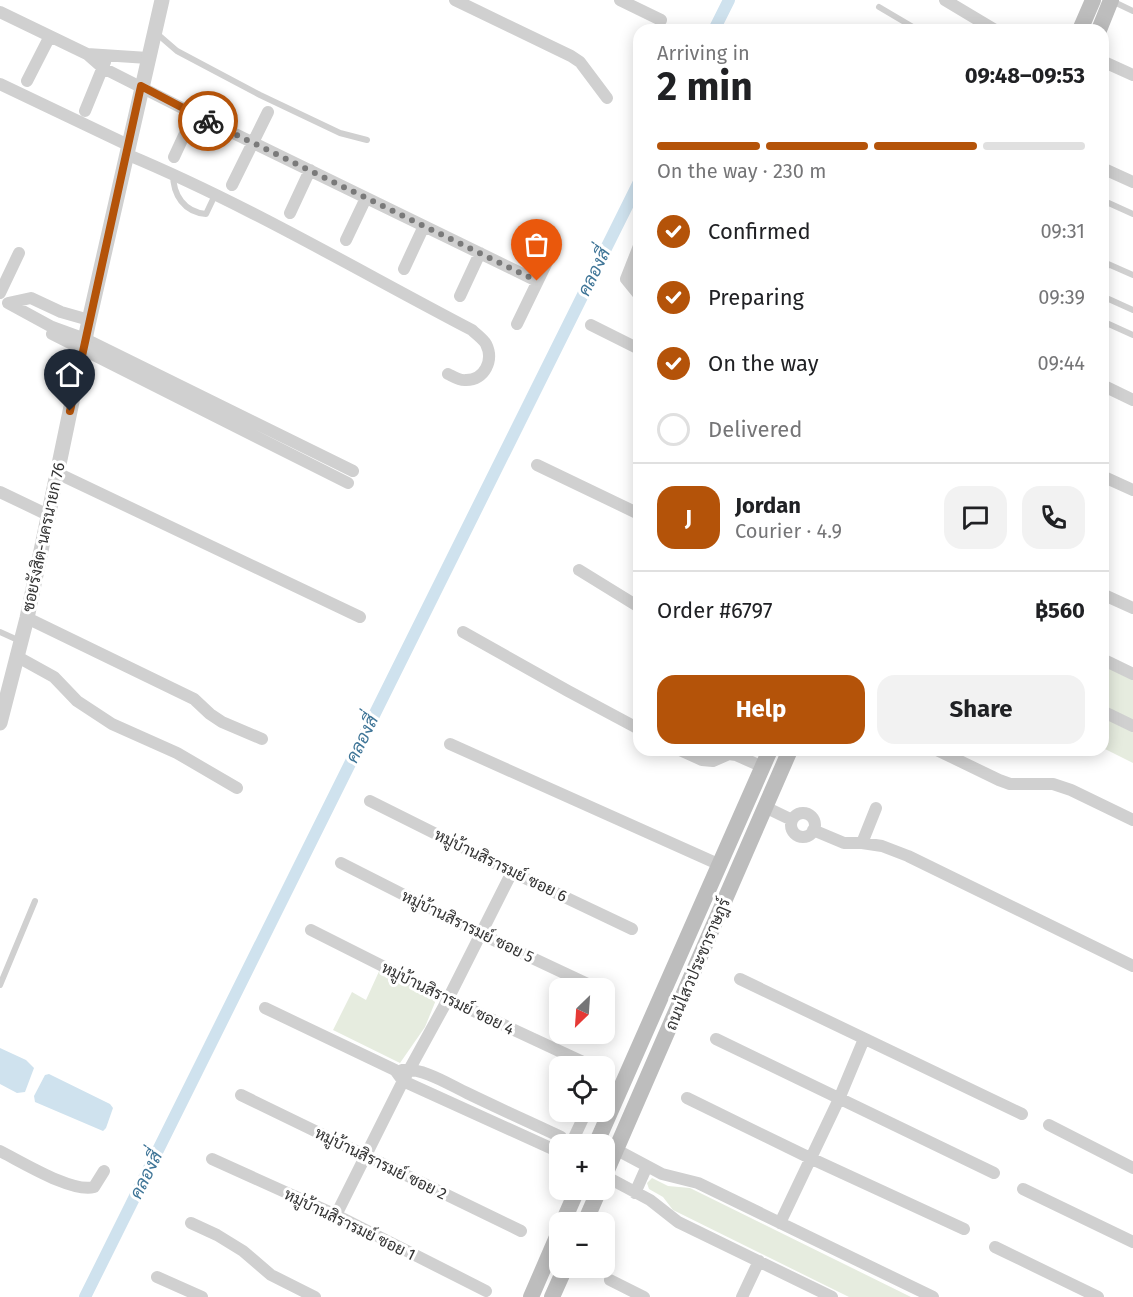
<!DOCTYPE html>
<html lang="en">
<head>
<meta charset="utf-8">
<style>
	:root { --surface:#fff; --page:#f2f2f2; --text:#202124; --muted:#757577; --line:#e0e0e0; --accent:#b45309 }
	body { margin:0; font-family:"Fira Sans",Sarabun,sans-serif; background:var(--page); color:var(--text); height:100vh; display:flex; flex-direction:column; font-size:22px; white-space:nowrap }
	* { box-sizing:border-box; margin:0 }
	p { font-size:20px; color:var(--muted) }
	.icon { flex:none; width:33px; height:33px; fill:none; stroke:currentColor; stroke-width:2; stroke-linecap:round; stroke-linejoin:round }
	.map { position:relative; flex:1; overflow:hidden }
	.sheet { position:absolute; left:633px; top:24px; width:476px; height:732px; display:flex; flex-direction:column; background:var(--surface); border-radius:18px; box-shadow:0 3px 15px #0003 }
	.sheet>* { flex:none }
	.needle { width:39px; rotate:205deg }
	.buttons { position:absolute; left:549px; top:978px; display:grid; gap:12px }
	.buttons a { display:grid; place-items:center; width:66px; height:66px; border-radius:12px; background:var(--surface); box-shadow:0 3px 15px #0003; font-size:30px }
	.pin { position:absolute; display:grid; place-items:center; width:51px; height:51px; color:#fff; margin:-62px -26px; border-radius:50% 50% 50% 0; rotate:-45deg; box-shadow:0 0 6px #0007 }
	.pin .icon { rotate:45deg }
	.courier { position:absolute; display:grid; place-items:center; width:60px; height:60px; margin:-30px; border:4px solid #b45309; border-radius:50%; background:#fff; color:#222; box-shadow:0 2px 8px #0007 }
	.overview em { font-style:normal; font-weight:700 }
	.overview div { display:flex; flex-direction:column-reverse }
	.overview { display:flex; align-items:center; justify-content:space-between; height:102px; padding:0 24px }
	h1 { font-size:39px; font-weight:700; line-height:45px }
	.bar { display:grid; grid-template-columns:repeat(4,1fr); gap:9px 6px; align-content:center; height:72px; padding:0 24px }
	.bar i { height:8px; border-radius:4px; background:var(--line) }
	.bar .on { background:var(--accent) }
	.bar p { grid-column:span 4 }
	.line { display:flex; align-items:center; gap:15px; padding:0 24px; border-top:2px solid var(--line) }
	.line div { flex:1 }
	.round { display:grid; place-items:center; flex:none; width:63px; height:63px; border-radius:18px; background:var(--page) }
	ol { padding:0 24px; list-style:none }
	li { display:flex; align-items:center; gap:18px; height:66px }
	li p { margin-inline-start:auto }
	li .icon { padding:6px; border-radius:50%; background:var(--accent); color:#fff; stroke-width:4 }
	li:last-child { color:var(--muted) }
	li i { width:33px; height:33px; border:3px solid var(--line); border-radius:50% }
	.cta { display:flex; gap:12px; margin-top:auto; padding:12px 24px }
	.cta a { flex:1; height:69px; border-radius:18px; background:var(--accent); color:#fff; font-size:24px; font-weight:700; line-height:69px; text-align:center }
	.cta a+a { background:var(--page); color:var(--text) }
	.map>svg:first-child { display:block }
	.green { fill:#e6ecdf }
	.water { fill:#cfe2ee }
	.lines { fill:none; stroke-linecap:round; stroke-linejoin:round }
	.canal { stroke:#cfe2ee; stroke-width:12 }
	.service { stroke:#d0d0d0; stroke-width:6 }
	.minor { stroke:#d0d0d0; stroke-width:12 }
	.tertiary { stroke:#d0d0d0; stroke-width:15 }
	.secondary { stroke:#bdbdbd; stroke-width:16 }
	.done { stroke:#7a7a7a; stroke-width:6; stroke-dasharray:0 10.8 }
	.route { stroke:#b45309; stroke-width:8 }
	.labels { text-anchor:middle; stroke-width:6; stroke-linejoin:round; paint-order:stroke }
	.street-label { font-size:16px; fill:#333; stroke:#fff }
	.water-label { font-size:18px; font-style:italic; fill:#3f7597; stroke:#fff }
</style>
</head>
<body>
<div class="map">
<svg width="1133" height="1297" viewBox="0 0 1133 1297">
	<rect width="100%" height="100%" fill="#fff"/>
	<path class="green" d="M1102,663L1133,678V763L1103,748Z
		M381,967L432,990L436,1000L425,1027L400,1063L333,1030L352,992L366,1000Z
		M652,1178L668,1186L690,1188L911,1297H849L673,1210L663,1197L649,1189L647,1183Z"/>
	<path class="water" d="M0,1048L26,1060L34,1068L25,1092L17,1093L0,1084Z
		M49,1074L110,1104L113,1108L106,1128L103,1131L35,1102L34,1096L45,1075Z"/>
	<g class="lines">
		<path class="canal" d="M714,30L729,0
			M85,1297L639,182"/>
		<path class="service" d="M1112,1L1133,11
			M879,7L918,30
			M155,32L177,51L260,95L340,133L367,140
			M173,174C173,195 184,212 206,214L215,195
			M1102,200L1133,214
			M1102,277L1108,264L1133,275
			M1102,296L1133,310
			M1102,321L1133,335
			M0,632L20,641
			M0,985L35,901"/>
		<path class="minor" d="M455,0L571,56L580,62L607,98
			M620,0L661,20
			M945,0L995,30
			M0,12L87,54L103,68L194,114L537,281
			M87,54L148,58
			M1102,61L1133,75
			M27,81L50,36
			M0,84L128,145
			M85,111L105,62
			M126,154C246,204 357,270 472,330C477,335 483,339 486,344C494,360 485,380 466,380C460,381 454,377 448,374
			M174,157L194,114
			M1102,168L1133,182
			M232,185L268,112
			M290,213L310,170
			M346,240L366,198
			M639,246L626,279L639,295
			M404,269L424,226
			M0,293L19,253
			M460,296L480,253
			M89,320L61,312L31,298L8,303L52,327L85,339L353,471
			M517,324L550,256
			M591,325L639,349
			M52,334L348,483
			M1102,385L1133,400
			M537,465L639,514
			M57,473L360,617
			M1102,476L1133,490
			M0,492L48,515
			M579,570L639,607
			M1102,594L1133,608
			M27,618L194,699L210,714L222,722L262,739
			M463,632L568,691L639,729
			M16,656L54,677L77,701L112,724L177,753L237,788
			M1102,659L1133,674
			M1102,711L1133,726
			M450,744L718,864
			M680,750L702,760L713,761L729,754L736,755L763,767
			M937,750L999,780L1010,784H1053L1071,790L1133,820
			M370,801L512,872L632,929
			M765,807L792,820
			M791 825a12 12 0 1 1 24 0a12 12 0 1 1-24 0Z
			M813,830L844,843H862L882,846L908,856L1133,966
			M862,843L876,808
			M341,863L481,934L596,988
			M311,930L448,999L585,1063
			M740,979L1022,1114
			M265,1008L395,1070L403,1081L555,1150L560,1149
			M716,1039L994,1173
			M402,1070C424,1068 448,1084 467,1093C498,1108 529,1122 561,1137L564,1144
			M241,1095L521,1231
			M687,1098L810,1158L964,1229
			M1049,1125L1133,1168
			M571,1144L586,1112
			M617,1150L662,1174L698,1183L933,1297
			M0,1151C22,1162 72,1193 94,1187L104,1171
			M212,1159L336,1215L486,1291
			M605,1176L650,1200L678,1222L832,1297
			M1023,1189L1133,1242
			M635,1193L647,1166
			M336,1215L403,1081L448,999L512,872
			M191,1223L217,1235L243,1251L271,1275L315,1297
			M780,1223L839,1099L864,1039
			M995,1247L1098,1297
			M157,1277L202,1297
			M610,1280L644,1297
			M742,1297L759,1261"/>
		<path class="tertiary" d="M0,723L27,618L88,325L162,0"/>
		<path class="secondary" d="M1080,30L1093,0
			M1099,30L1111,0
			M596,1144L770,750
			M604,1177L790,750
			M563,1222L577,1190
			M585,1222L599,1190
			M531,1297L560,1230
			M552,1297L565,1268"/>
	</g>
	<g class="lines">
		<path class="done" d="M208,121L537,281"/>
		<path class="route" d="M70,411L141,86L208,121"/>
	</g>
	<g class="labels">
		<g class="street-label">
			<text transform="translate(43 537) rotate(-78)" y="6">ซอยรังสิต-นครนายก 76</text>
			<text transform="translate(501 865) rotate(26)" y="6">หมู่บ้านสิรารมย์ ซอย 6</text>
			<text transform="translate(468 926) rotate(26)" y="6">หมู่บ้านสิรารมย์ ซอย 5</text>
			<text transform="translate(697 964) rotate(-67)" y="6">ถนนไสวประชาราษฎร์</text>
			<text transform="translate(448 998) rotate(26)" y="6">หมู่บ้านสิรารมย์ ซอย 4</text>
			<text transform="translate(381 1163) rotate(26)" y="6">หมู่บ้านสิรารมย์ ซอย 2</text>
			<text transform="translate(350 1224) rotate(26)" y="6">หมู่บ้านสิรารมย์ ซอย 1</text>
		</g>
		<g class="water-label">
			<text transform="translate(594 272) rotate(-64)" y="6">คลองสี่</text>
			<text transform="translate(362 739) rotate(-64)" y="6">คลองสี่</text>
			<text transform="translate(146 1175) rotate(-64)" y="6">คลองสี่</text>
		</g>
	</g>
</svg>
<div class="buttons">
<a><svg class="needle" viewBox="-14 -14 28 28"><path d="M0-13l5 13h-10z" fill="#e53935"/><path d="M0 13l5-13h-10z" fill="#757577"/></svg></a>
<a><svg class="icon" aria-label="locate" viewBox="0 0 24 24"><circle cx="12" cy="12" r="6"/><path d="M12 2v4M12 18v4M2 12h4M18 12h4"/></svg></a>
<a>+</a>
<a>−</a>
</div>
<div class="pin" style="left:537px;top:281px;background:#ea580c"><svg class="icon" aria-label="bag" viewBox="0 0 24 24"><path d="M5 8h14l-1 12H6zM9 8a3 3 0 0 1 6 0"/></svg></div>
<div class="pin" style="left:70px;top:411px;background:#1f2937"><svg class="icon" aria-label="home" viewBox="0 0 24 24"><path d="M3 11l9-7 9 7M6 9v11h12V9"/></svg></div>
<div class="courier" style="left:208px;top:121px"><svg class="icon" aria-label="bike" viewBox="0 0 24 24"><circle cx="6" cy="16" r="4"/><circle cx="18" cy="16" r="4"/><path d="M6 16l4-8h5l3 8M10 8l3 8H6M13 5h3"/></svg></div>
<section class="sheet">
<div class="overview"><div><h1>2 min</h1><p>Arriving in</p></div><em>09:48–09:53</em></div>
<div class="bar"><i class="on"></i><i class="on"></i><i class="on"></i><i></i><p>On the way · 230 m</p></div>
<ol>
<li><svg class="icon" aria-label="check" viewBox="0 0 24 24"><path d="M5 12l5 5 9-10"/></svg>Confirmed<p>09:31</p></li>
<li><svg class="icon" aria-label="check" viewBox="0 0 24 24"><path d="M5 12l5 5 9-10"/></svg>Preparing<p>09:39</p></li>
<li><svg class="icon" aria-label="check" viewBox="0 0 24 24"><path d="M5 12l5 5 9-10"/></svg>On the way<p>09:44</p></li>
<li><i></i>Delivered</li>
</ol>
<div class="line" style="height:108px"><b class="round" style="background:var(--accent);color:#fff">J</b><div><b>Jordan</b><p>Courier · 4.9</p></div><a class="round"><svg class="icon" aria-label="chat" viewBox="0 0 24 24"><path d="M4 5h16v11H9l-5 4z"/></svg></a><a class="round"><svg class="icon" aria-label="phone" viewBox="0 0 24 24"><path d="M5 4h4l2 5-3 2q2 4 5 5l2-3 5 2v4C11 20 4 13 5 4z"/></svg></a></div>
<div class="line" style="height:78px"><div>Order #6797</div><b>฿560</b></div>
<div class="cta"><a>Help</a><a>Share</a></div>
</section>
</div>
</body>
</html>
